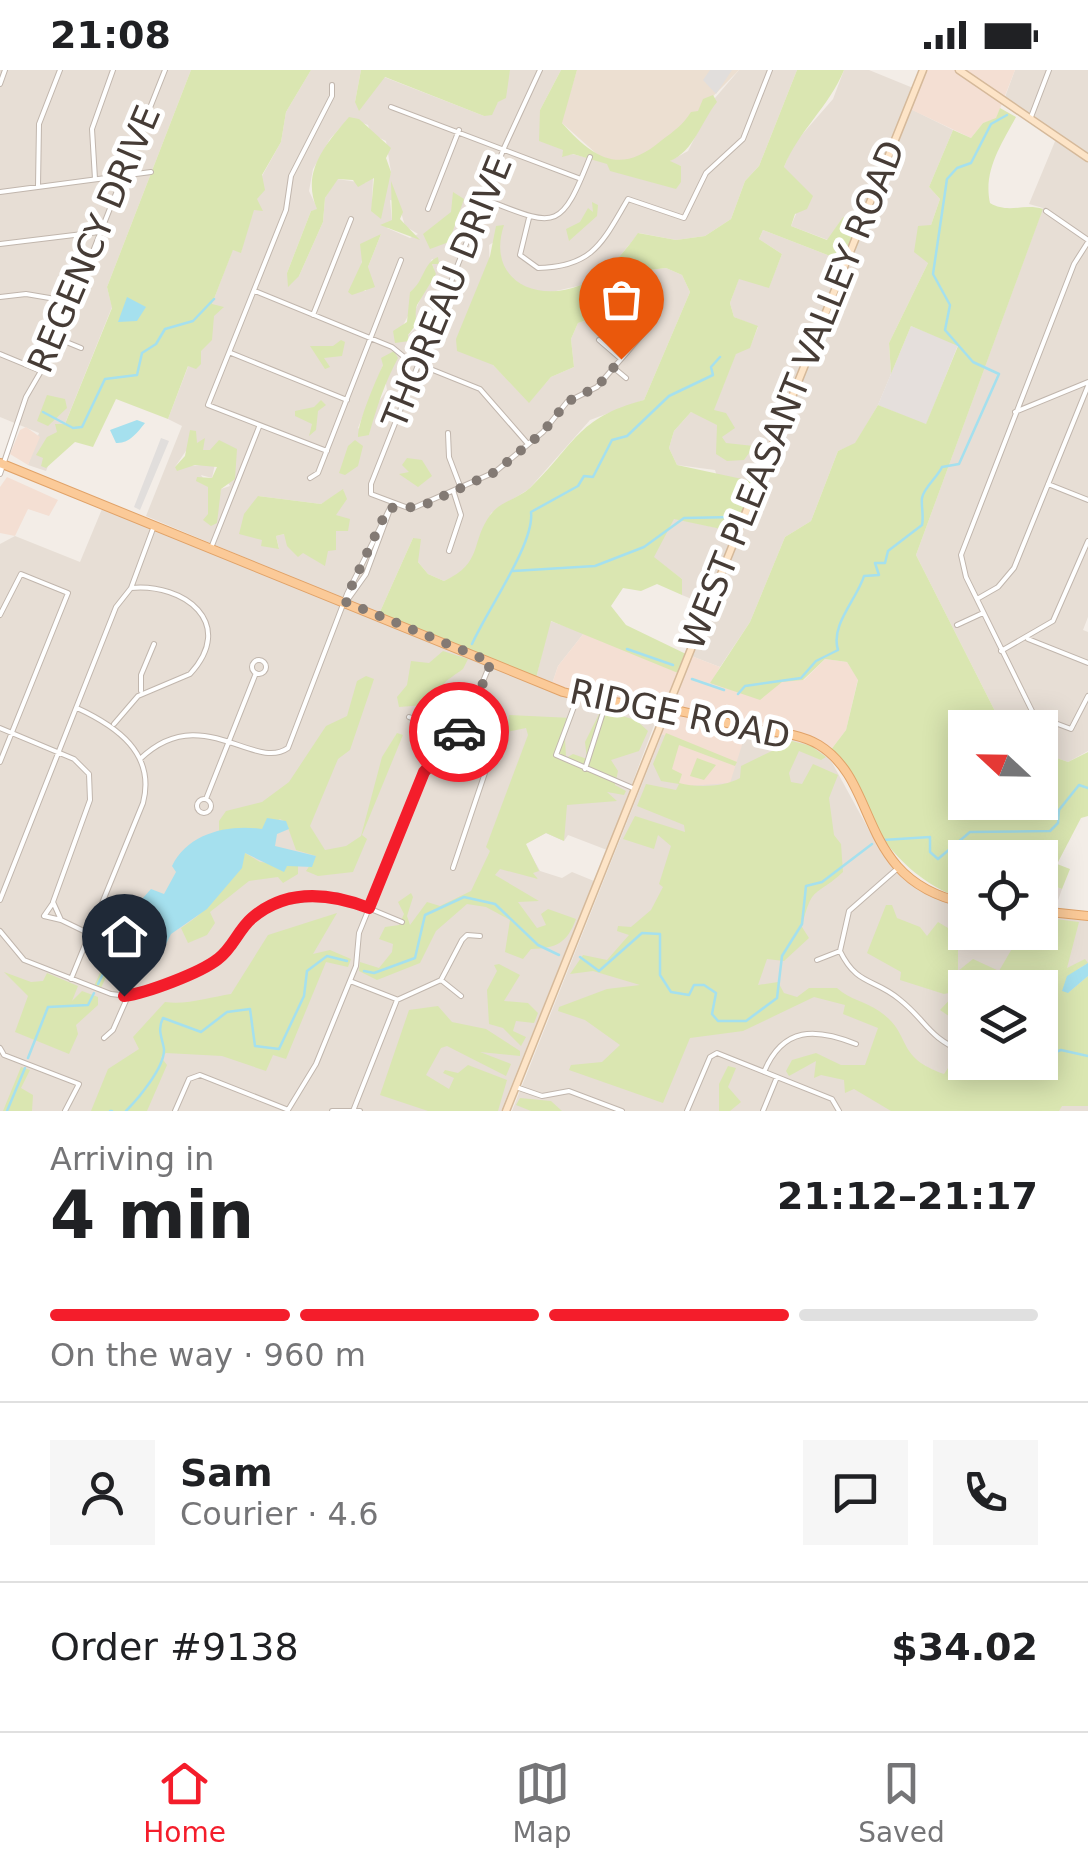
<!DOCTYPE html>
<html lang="en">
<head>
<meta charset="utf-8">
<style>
	:root { --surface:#fff; --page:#f6f6f6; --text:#202124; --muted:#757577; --line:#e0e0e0; --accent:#f41d2b }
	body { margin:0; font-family:"DejaVu Sans",sans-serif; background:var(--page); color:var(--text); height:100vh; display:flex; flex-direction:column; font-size:38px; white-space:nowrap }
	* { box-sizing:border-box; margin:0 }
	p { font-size:32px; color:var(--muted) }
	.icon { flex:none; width:55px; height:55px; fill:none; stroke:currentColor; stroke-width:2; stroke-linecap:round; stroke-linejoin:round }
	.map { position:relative; height:1041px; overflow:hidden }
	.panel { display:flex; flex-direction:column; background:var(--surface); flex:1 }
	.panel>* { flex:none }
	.needle { width:65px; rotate:292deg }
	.tools { position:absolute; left:948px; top:640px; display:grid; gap:20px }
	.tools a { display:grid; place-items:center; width:110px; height:110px; border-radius:0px; background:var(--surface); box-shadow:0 5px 25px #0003; font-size:50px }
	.pin { position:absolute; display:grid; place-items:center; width:85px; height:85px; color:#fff; margin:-102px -42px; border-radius:50% 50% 50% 0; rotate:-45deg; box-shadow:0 0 10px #0007 }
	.pin .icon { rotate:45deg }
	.courier { position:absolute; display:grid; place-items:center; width:100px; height:100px; margin:-50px; border:8px solid #f41d2b; border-radius:50%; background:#fff; color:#222; box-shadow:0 2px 12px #0007 }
	.summary em { font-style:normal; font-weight:700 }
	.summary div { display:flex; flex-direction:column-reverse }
	.summary { display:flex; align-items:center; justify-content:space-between; height:170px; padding:0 50px }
	h1 { font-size:65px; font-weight:700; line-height:75px }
	.bar { display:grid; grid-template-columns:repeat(4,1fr); gap:15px 10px; align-content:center; height:120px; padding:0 50px }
	.bar i { height:12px; border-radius:8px; background:var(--line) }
	.bar .on { background:var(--accent) }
	.bar p { grid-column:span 4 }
	.line { display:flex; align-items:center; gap:25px; padding:0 50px; border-top:2px solid var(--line) }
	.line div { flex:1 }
	.round { display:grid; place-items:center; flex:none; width:105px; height:105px; border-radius:0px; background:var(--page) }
	.status { display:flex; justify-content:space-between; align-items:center; height:70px; padding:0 50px; background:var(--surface); direction:ltr }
	.status svg { height:28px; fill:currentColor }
	.dock { display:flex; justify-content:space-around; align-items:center; height:140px; border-top:2px solid var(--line); background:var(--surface); font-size:28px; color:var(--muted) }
	.dock a { display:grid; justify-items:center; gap:5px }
	.dock .on { color:var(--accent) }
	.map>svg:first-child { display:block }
	.residential { fill:#e7ded5; fill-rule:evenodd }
	.commercial { fill:#f4dfd3 }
	.industrial { fill:#e5dfdc }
	.education { fill:#ecdfd1 }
	.green { fill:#dae6b1 }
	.parking { fill:#e1dedc }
	.water { fill:#a5e0ee }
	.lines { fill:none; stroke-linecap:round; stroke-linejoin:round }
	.stream { stroke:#a5e0ee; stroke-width:2.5 }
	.minor-casing { stroke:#c1b6ad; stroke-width:6 }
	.secondary-casing { stroke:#d5b99a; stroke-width:9 }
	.primary-casing { stroke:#e0a268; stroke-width:10 }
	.minor { stroke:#fff; stroke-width:4 }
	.secondary { stroke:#fde4c7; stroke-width:6 }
	.primary { stroke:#fbca98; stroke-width:8 }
	.done { stroke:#837a74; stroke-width:10; stroke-dasharray:0 18 }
	.route { stroke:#f41d2b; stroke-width:12 }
	.labels { text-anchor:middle; stroke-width:10; stroke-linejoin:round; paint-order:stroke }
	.street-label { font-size:35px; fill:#463c36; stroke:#fff }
</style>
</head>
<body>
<div class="status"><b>21:08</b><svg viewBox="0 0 49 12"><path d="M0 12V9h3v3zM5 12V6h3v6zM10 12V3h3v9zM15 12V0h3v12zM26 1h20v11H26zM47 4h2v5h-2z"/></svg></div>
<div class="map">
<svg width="1088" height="1041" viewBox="0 0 1088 1041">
	<rect width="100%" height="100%" fill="#f3ede7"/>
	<path class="residential" d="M0,0H191L107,217L112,237L46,401L28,395L39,363L0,347Z
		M311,0H361L355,32L384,7L484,46L498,32L510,0H561L540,40L564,80L562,86L572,84L681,111V96L668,92L688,81L715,28L739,0H797L759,96L745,111L731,149L705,166L676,170L639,163L613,194L582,215L543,224L524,219L511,208L500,191L499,169L489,175L493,295L529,332L551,307L574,297L571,269L578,253L625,238L631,215L642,201L666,198L682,205L690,222L644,330L590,350L529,419L491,443L475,487L461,503L444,511L428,504L418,492L413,468L379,544L146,446L182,356L168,349L233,179L241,182L262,106L281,72L286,42ZM349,48L368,55L371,64L386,71L391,102L387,112L372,133L373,107L365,113L337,109L325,128L323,152L299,206L287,203L311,141L318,140L309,121L313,99L330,69ZM390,130L398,132L405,156L418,164L410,168L387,158L392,151ZM381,164L368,197L366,221H358L363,182ZM432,189L438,194H432L434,199L415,241L416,258L408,265L400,261L410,242V222L419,216ZM383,295L387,320L375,337L369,365L358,358ZM194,369L202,380H210L230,416L221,419L215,444H208V416L201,405L212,408L215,394L175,397ZM344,420L335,445L347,461H336L328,480L302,483L284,464L276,466L279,478L263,470L258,426L321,434Z
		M844,0H869L918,20L911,39L953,60L929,117L940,129L931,155L928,193L889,273L891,304L878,335L855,374L838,381L811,451L785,467L750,552L720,597L686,584L706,535L682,525V509L653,487L674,448L735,462L715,400L677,395L669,378L674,361L691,342L710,349L736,283L750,277L758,257L734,247L730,233L739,208L769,217L782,184L759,169L763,160L843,191L858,153L843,147L828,170L791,156L796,144L784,97L793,75L833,29Z
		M1015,0H1088V83L1005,27Z
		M1056,69L1088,91V547L1083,560L1088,562V681L1068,692L1040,682V658L1003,657L916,485L1043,138L1029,134Z
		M102,439L525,611L596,636L651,642L656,650L607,780L568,765L564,771L546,763L525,774L540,801L562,808L572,802L594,811L501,1041H0V474L15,466L80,492Z
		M550,551L584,563L558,596L552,614L536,608Z
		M746,660L806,672L829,687L881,782L901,805L965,837V862H1040V844L1088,848V1041H512L662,664L678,670ZM965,918H1040V992H965Z
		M1040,811L1062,819L1055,839L1040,838Z"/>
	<path class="commercial" d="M926,0H1015L996,49L983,53L971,68L910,39Z
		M26,357L40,367L28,395L10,384L20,360Z
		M7,407L58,430L49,446L28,439L15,466L0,463V417Z
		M584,563L677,602L686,584L720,597L711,613L804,610L825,589L847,592L858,609L846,660L830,681L813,669L748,656L730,713L688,716L664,710L678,671L654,661L663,636L625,634L552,614L558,596Z"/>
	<path class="industrial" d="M911,256L958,275L926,355L878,335Z"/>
	<path class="education" d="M577,0H739L644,96L608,94L561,52Z"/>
	<path class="green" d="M191,0H311L286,42L281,72L262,105L265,120L257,129L263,141L254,140L241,183L233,180L212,234L224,237L214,246L212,270L201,281V294L196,299L188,296L168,349L116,329L93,377L75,372L46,398L41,396L43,388L36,385L47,367L57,362L55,354H65L112,238L107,217Z
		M361,0H510L506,28L498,32L492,45L484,46L385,7L359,41L355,32Z
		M561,0H577L562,53C595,90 621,105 662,70C674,61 683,55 691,42L698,41L703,29L713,25L717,32C701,52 694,81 670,91L681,96V112L676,119L610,101L607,94L573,84L562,87L563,80L539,71L540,40Z
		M797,0H844C829,37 799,60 784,97L813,126L807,139L795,144L791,156L827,170L843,147L859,153L843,191L763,160L759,169L782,184L769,218L739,209L730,233L734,247L758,256L750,278L736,284L714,340L726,343L735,358L722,367L726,373L754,376L744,390L727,391L716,384L717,355L691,342L674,361L669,378L677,395L756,412L735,462L674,449L654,487L682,509V525L657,514L641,521L623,518L611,536L626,555L686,584L678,603L551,551L536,608L379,544L413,468L421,469L418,492L428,504L444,511C484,493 470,471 491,444C500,432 519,428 530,418C575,375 576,348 644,330L690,222L682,205L666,198L642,201L631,215L625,238L578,253L571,269L574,297L551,307L529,333L493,295L457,281L456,269L490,186L496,156L504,155C486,209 535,234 581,215C605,205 624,183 638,163L676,170L705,166L731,149L745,111L759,96Z
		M1000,38L1016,47C1001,75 983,101 990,133C1008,144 1024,133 1043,139L916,485L1003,657L965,658V732H1040V682L1068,692L1088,682V746L1081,748L1057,794L1070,799L1062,819L1040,811V788H965V830C889,803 869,745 830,681L846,660L858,610L847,592L825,589L803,610L782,612L760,630L710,613L750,552L785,467L811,451L838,381L855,373L878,335L926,354L958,276L911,256L891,304L889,273L928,193L914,182L918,156L931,155L940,129L929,117L953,60L971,68L983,53L996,48Z
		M349,47L359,49L391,78L386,88L391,102L381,149L371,141L374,108L358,117L353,110L338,109L325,128L323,152L299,206L288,217L287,203L311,141L317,139C301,102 325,75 349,47Z
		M391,111L403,142L400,149L420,170L380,155L392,150Z
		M453,122L464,129L449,172L430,179L423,164L451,142Z
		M592,132L598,135L597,146L569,171L566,159L580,152L588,138L593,142Z
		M381,164L368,197L375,217L352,225L348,222L362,192L360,174Z
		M438,187L439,194H432L436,204L417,235C413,248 421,251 408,265L409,271L395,273L393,261L407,252L410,222C424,212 423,193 438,187Z
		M341,270L345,272L342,286L324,288L330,297L325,299L310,276H333Z
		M394,281L398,288C385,312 376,339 369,365L358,367C358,352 375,312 383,295L381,288Z
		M47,325L65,329L67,338L48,356L37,351Z
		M321,330L326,335L318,341L316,360L309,366L312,354L295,346V341L314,337Z
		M190,360L196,361L197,373L205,368L203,380H210L219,370L237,379L235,409L221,419L217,453L211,456L203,450L208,444V417L196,411L197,407L212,408L217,397L195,395L177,401L175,397L185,386Z
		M355,370L363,376L358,396L345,405L339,403L348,376Z
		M407,388L422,390L432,406L418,417L399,404L409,402L402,395Z
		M343,419L347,429L336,445L350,449L348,461H336V480L328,481L325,496L303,483L298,487L287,476L284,464L276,466L279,479L261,476L262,470L239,464L244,444L258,426L321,434Z
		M443,581L468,589L463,599C439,616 446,609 438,634L399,637L397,627L407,615L411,591L429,593Z
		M366,606L374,609L350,680L338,689L310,756L325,780L346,776L361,766L382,687L397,663L403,665L362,765L367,769L353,802L318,806L306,801L316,786L296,780L286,752L280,749L262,759L219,761V751L226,741L262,732L289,712L326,656L347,646L357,611Z
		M601,640L636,650L648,661L639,681L611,690L618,701L615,715L626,721L624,725L607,722L617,731L567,735L564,771L546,763L526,774L539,801L533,803L538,809L500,799L495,805L539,831L518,832L537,858L546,855L541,844L548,839L576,849C567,873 557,878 531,879L523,889L505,882L510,850L486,837L467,834L436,861L420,893L377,910L359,901L360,892L379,898L392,882L393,874L379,869L385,857L399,855L404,844L398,832L411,823L413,827L407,846L410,855L427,832L440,836L471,821L490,781L486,777L528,665L526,658L507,662L509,645L572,648L565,667L566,688L573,684L587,689L585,672Z
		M666,663L737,692L735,696L679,675L672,699L682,704L679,713C697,718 724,717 740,708L741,696L774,680L780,668L811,676L826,687L821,690L799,681L789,703L791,712L802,714L813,694L838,705L829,728L834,765L841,774L843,802C815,828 812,814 802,857L809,868L784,891L767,889L758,915L778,912L784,923L797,927L809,918H837C850,930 865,931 879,941C914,965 893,986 944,1004L948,998L960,1002L965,992H1040V918H965V957L940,940L958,921L944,924L900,910L901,902L867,883L886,835H892L897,848L920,857L927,866L938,852L958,864V901L973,889L999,901L1021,863L1040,862V847L1079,852L1067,898L1085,889L1088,893L1078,899L1068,923L1088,906V1036H1062L1059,1041H891L854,1019L845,1023L844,1010L821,1005L814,1008L816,991L789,1006L786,1001L792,990L816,983L841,995H865L878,958L843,944L845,935L814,927L743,961L690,968L663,1033L569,1000L571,995L602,992L620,975L585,950L558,941L559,937L607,919L640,915L593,901L570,904L583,885L607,890L629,865L617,861L618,856L631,857L651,840L663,817L659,814L671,776L658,765L654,779L623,769L635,746L685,762L684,755L637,736L646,714L676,720L679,714L661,711L653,694Z
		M697,688L716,695L704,710L690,706Z
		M245,783L260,792L298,796V804L283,813L278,807L249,811L210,842L215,853L207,865L188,873L181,858C211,839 228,814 245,783Z
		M337,843L313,884L330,880L351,889L348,897L326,892L286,989L273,985L266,1001L222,986L166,983L161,987L167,995L147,1041H91L108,999L139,979L133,967L165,932C187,935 211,927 231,924L268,865Z
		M132,871L137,873L133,882L117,883L101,918L94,916L111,879Z
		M499,894L520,905L504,931L528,933L538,943L534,953L516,951L513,961L526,967L521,976L503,958L489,954L487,920L497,901L494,895Z
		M4,902L31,912L43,911L47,903L78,916L72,931L82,921L98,927V935L76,955L78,964L69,984L15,962L28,926Z
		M438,936L452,952L486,959L520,981V986L480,982L511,994L506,1006L447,976L441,978L426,1005L449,1019L454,1008L443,1003L445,1000L458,1003L468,995L507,1010L498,1041H428L380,1025L409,940Z
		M728,996L736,998L728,1017L741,1032L730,1041H719V1014Z
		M21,997L30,1000L21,1018L33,1025L32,1041H3Z
		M520,1028L551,1031L562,1041H531L516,1035Z"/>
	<path class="parking" d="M710,0H732L716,24L703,10Z
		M161,368L169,371L140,440L134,437Z"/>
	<path class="water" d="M127,227L146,237L137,251L118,252Z
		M137,350L145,353C137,363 129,374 116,373L110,360Z
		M267,748L286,751L289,759L277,764L275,776L316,786L312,797L287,796L284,802L245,783L242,798L207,839L171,864L164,878L147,875L142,829L151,819L164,824L176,802L172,796C188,763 228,754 262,759Z
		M1088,893V906L1068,923L1062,921L1067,906Z"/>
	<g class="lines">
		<path class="stream" d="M43,342L73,358L82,357L105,309L137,305L142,283L156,274L165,259L193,251L214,229
			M513,501L595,496L644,477L684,448L734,447
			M472,574C487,540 535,473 531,442L578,416L584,406L593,407L612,370L627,366L669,326L713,305L711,297L720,287
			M627,579L673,595
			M692,609L724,620
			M738,624L745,616L801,608L816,591L838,580C830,555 857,529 864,506L879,505L875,493H885L888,481L922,455C924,447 921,435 922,428C924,417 937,408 942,397L959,394L999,304L973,292L945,260L950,235L933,204L947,109L957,98L971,93L991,54L1007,45
			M883,770L930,767V782L938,789L970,762L1050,761L1058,753L1059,740L1079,715L1088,718
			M580,887L599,901L642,863L660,864V905L671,922L689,925L694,915H704L716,923L712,944L718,951H746L777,928L782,886L802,854L806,816L822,812L872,774
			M364,901L374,903L415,888L425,845L464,827L495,834L538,875L559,885
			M98,914L114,882L131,874
			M1040,978L1048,985L1061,980L1088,986
			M28,988L48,937L88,935L94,923
			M7,1041L25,998
			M110,1041H112
			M126,1041C138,1029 165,997 164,979C162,967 157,960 163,948L201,962L227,942L250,939L255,976L279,979L304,926L307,901L327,886L347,891"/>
		<g class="minor-casing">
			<path id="minor" d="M540,0L504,78L371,414V424L411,439L495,402L543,362L567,332L597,317L647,259L656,227
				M0,14L5,0
				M391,37L581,109
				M1031,47L1049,0
				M95,109L92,59L113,0
				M38,116L39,54L60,0
				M0,122L151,102
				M484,129C556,157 560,163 590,87
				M428,139L459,60
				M1046,141L1088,170
				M529,148L520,185L538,198C594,197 603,171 628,129L684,148L706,103L743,69L770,0
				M1088,172L1074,194L961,485L966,507L1034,645L1071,659L1088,626
				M0,174L99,162
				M255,221L392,277L408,290L480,319L528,374
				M0,227L26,224L73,232
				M313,245L351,149
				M59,269L81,278
				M599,270L621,289
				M231,283L347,330
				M0,284L41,301
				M614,298L626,308
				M1015,342L1088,312
				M448,363L449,387L460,416
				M327,381L208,335L286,140L291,106L332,26V15
				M0,404L26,327L55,277L165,0
				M310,408L318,403L401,190
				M1048,414L1088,430
				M211,478L259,357
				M449,481L461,445L454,423
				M977,529L998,517L1014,498L1088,316
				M346,532L366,504L392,434
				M0,545L21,504L68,523L0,692
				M957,555L983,543
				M1028,569L1088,593
				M1001,581L1053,551L1088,471
				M252 597a7 7 0 1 1 14 0a7 7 0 1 1-14 0Z
				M141,621V605L154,574
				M578,626L556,685L635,719
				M409,647L492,682L453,798
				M114,654L138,626L190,604C237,553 184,513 131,518
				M0,658L74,689L89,704L90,730L53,832L61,850L90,864
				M140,689C201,630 254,702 288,678L347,524L392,434
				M585,699L606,633
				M197 736a7 7 0 1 1 14 0a7 7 0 1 1-14 0Z
				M206,729L256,603
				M898,798L849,841L840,881C857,916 874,908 899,929C928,952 926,966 965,983
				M0,830L116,537L131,518L154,456
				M53,833L44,846L61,850
				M0,861L24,890L111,924L128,926L206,898L233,877L253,847L279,833L337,825L402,852
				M817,890L840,881
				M71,909L143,733C156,683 116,656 77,638
				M441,910L461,926
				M350,911L396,929
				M104,968L113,960L128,926
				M0,978L4,985L79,1014L65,1041
				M764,1002C783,956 816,958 856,974
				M516,1017L542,1026L569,1021L622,1041
				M288,1040L316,994L356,896L359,863L424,702L464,657L491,592
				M175,1041L189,1009L200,1005L286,1039
				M332,1041H360
				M353,1041L397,930L441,910L462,870L467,865L480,866
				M687,1041L710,987L717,983L832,1029L839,1041
				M763,1041L777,1007"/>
		</g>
		<g class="secondary-casing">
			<path id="secondary" d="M959,0L1088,88
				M506,1041L923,0"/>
		</g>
		<g class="primary-casing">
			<path id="primary" d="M0,393L563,622C600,632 633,634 669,639C695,643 719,652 744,657C769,662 797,662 819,675C881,713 856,810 965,833
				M1040,841L1088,846"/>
		</g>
		<use href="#minor" class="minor"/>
		<use href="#secondary" class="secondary"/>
		<use href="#primary" class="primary"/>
	</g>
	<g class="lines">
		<path class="done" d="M459,662L470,647L491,592L346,532L348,524L388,438L420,437L495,402L543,362L567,332L597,317L621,289"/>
		<path class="route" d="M124,926C147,923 200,903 218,889C233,878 238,860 252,848C287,818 330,823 369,838L424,702L459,662"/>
	</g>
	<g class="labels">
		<g class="street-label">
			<text transform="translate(94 169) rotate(-67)" y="12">REGENCY DRIVE</text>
			<text transform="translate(447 222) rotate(-68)" y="12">THOREAU DRIVE</text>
			<text transform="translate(792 325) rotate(-68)" y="12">WEST PLEASANT VALLEY ROAD</text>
			<text transform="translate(680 644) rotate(12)" y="12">RIDGE ROAD</text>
		</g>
	</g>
</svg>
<div class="tools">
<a><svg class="needle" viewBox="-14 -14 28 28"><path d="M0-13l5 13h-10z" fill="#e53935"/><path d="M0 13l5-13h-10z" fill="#757577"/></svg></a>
<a><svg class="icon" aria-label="locate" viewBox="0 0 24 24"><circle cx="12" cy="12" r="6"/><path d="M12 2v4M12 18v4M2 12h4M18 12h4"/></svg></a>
<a><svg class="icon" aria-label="layers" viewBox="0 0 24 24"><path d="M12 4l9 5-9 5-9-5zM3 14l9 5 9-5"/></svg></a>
</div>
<div class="pin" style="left:621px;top:289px;background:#ea580c"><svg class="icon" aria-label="bag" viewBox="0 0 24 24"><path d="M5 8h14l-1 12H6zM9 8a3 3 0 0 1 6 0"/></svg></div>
<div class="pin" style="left:124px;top:926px;background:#1f2937"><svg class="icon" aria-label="home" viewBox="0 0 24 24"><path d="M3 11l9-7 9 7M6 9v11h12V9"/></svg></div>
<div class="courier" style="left:459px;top:662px"><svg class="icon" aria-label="car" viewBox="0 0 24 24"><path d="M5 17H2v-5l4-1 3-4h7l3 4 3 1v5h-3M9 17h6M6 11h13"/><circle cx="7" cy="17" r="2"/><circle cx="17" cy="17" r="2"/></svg></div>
</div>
<section class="panel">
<div class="summary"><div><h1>4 min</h1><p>Arriving in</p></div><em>21:12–21:17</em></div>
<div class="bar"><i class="on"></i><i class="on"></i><i class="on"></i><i></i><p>On the way · 960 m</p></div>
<div class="line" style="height:180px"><a class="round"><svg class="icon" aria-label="person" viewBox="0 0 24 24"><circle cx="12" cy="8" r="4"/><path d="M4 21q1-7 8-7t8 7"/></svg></a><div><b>Sam</b><p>Courier · 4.6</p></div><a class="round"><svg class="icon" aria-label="chat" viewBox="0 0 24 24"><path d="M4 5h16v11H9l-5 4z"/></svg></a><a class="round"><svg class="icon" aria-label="phone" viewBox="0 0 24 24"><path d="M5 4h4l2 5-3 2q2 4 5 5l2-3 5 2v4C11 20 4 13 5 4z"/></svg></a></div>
<div class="line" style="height:130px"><div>Order #9138</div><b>$34.02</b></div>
</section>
<nav class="dock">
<a class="on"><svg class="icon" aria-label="home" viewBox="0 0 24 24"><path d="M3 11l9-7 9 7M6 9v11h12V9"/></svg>Home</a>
<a><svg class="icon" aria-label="map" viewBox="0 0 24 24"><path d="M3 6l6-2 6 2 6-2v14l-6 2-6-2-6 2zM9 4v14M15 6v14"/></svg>Map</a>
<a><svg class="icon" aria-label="saved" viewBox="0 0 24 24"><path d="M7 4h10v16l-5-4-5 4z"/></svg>Saved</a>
</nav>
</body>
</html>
